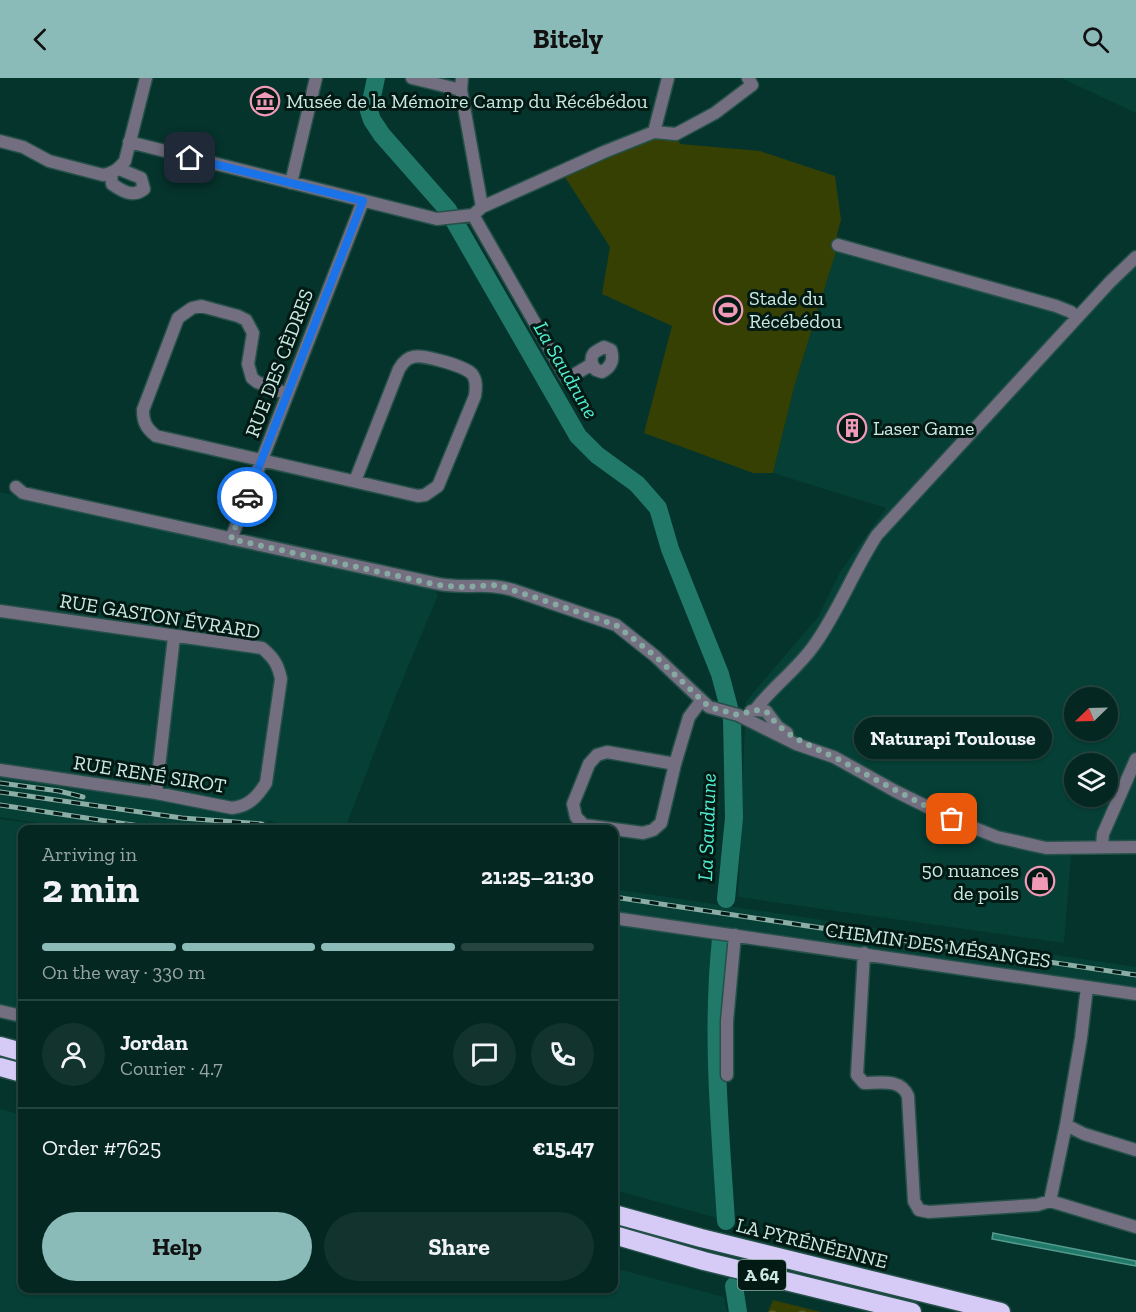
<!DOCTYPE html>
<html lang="en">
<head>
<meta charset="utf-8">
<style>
	:root { --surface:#042721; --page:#12332e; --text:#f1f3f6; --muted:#97a5a5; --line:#25443f; --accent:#8bbbb9 }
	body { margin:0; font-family:"Zilla Slab",serif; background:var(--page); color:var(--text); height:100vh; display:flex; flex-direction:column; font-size:22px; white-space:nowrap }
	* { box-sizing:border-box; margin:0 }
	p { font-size:20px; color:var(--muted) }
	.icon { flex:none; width:33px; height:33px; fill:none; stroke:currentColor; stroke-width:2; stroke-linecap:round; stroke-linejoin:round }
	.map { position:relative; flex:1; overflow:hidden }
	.drawer { position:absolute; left:18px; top:747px; width:600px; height:468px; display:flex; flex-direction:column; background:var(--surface); border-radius:12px; box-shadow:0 2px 4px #0004,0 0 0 2px var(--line) }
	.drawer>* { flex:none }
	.needle { width:39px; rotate:247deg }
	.buttons { position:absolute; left:1064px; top:609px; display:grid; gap:12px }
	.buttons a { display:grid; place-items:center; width:54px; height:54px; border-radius:50%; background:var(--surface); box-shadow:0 2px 4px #0004,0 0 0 2px var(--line); font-size:30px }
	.pin { position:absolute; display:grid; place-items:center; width:51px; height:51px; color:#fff; margin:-26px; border-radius:12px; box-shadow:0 3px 9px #0006 }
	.courier { position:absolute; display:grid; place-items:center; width:60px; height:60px; margin:-30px; border:4px solid #1a73e8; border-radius:50%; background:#fff; color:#222; box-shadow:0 2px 8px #0007 }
	.bubble { position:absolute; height:42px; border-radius:21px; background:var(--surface); box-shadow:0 2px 4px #0004,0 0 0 2px var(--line); font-size:20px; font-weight:800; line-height:42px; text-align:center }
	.headline em { font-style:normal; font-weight:800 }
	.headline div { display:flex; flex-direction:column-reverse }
	.headline { display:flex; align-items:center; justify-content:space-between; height:102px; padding:0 24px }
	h1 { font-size:39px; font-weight:800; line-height:45px }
	.bar { display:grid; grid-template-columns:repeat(4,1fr); gap:9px 6px; align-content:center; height:72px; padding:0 24px }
	.bar i { height:8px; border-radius:4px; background:var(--line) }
	.bar .selected { background:var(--accent) }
	.bar p { grid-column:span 4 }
	.line { display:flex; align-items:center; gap:15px; padding:0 24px; border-top:2px solid var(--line) }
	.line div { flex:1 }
	.round { display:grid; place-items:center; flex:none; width:63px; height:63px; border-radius:32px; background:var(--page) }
	.cta { display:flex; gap:12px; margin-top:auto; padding:12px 24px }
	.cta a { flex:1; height:69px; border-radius:36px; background:var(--accent); color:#111; font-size:24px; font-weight:800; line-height:69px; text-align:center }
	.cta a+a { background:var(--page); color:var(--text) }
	header { display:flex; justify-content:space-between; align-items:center; height:78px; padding:0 24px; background:var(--accent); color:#111; font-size:27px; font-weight:800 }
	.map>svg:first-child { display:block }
	.built { fill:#053f36; fill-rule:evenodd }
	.green { fill:#374003 }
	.forest { fill:url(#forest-crowns) }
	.water { fill:#207969; stroke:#549b8d; stroke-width:1.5 }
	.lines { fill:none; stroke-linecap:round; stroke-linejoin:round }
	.river { stroke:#207969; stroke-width:18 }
	.minor-casing { stroke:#255149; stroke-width:15 }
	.highway-casing { stroke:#255149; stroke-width:21 }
	.minor { stroke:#736e80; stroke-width:12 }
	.highway { stroke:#d6caf7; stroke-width:18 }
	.rail-casing { stroke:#8aada5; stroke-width:5 }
	.rail { stroke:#031914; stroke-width:3; stroke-dasharray:9; stroke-linecap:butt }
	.done { stroke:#86aaa2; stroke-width:6; stroke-dasharray:0 10.8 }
	.route { stroke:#1a73e8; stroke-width:8 }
	.labels { text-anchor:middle; stroke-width:6; stroke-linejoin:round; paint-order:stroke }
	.shield { fill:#031914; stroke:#90aba4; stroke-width:1.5 }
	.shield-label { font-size:18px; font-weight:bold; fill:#cce9e1 }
	.poi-label { font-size:20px; fill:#cce9e1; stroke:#031914; text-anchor:start }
	.street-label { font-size:20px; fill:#cce9e1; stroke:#031914 }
	.water-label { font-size:21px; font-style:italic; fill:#51efd1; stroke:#031914 }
</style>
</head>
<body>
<header><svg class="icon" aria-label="back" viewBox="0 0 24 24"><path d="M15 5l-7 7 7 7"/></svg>Bitely<svg class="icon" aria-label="search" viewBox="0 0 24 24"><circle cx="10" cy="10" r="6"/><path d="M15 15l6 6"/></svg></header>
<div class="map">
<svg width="1136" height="1234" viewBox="0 0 1136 1234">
	<defs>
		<pattern id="forest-crowns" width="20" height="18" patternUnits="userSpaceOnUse" patternTransform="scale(1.5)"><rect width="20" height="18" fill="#374003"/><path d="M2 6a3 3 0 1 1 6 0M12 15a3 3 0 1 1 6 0" fill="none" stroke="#535c27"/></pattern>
	</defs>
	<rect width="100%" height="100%" fill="#05342c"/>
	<path class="built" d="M1061,0H1136V35Z
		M838,167L1077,240L1136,179V764L1122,763L1072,766L1064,865L738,819L746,623L818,539L840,494L886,430L773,395L794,309ZM1074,620H1107V652H1074ZM1074,686H1107V718H1074Z
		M0,414L434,512L438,517L395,620L345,751H295L268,742L266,751L82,752L0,739Z
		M0,741L72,751L22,752V947L0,941Z
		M614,811L1136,889V909L717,848L711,876L708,923L710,1016L721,1141L614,1112Z
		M0,1031L22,1037V1210H614V1190L724,1219L727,1234H0Z"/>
	<path class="green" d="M654,54L676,56L680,66L760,73L835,98L841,142L837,156L838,167L794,309L773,395H753L644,355L672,248L602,216L610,169L561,93Z"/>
	<path class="forest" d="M773,1222L821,1234H768Z"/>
	<path class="water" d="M993,1155L1136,1183V1188L992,1161Z"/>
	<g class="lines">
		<path class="river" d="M376,0L369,33L372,42L382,57L448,132L578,358L597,377L637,406L658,430L670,471L720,596L732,641L734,740L726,821
			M721,861C711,955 720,1049 726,1143
			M734,1208L738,1234"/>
		<g class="minor-casing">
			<path id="minor" d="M412,0L461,12
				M462,0L461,12L482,129L473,137L567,301L592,286L596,292L602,294C611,289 614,282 611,272L604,269C595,274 590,275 592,286
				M654,54L676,56L715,35L752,7L748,0
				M0,63L23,69L49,83L103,97C113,95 118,92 125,83L146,0
				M129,64L437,141L473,137
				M111,95L112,106C122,113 133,120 144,111L141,100L119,91
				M291,105L316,0
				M482,129L604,74L654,54L668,0
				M838,167L1056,228L1071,234L1077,240
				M287,316L257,304L252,300L248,286L253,255L246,242L238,238L201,228L192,230L178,240L143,332C143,344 146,350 156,358L418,418L425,417L438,408L475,318C476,311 477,302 472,296C465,288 422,276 413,279C406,280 402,286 399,291L355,403
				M16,409L23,415L439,506C464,511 488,504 513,512L616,547L655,578L709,629L738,637L796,666L834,679L895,713L952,741L997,759L1046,770L1136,769
				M231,461L363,123
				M0,533L262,570C273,579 278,586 281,601L266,705C257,719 249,728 232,730L156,715L0,692
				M755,632C773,608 798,591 815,566C839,532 854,492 877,457L1110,204L1136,179
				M751,633L755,632L766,633L778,649L787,655
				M607,674L675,686L661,745L653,752L643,755L584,747L576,739L573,726L589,686L597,677Z
				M675,686L689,639L701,623
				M156,715L174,559
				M1102,768L1103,756L1136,681
				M614,840L1136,916
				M864,875L857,997L864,1005C879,1005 901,1000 908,1018L914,1123L919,1132L929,1134L1037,1127L1050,1123
				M1087,909L1081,960L1066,1047L1050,1123L1136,1149
				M0,933L22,938
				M727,997V943L735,857
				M1066,1047L1084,1056L1136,1072"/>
		</g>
		<g class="highway-casing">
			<path id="highway" d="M0,968L22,974
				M0,989L22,995
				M614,1136L701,1160L1001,1234
				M614,1157L704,1183L912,1234"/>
		</g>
		<use href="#minor" class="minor"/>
		<use href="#highway" class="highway"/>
		<g class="rail-casing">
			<path id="rail" d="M0,705L59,713L83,719
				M0,714L182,740L262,746
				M0,727L166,752
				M614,819L1136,897"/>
		</g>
		<use href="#rail" class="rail"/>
	</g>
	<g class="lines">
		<path class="done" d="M247,419L231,461L438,507L461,509L498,507L616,547L655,578L709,629L738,637L755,632L766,633C785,660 810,667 838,681C876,702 913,722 952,741"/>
		<path class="route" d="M190,80L363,123L247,419"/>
	</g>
	<defs>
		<g id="museum-ring" transform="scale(1.5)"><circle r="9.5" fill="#031914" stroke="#f09ab7" stroke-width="1.5"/><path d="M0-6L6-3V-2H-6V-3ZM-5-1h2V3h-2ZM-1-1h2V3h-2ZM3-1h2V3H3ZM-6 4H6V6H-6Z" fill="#f09ab7"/></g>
		<g id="stadium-ring" transform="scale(1.5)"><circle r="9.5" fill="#031914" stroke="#f09ab7" stroke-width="1.5"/><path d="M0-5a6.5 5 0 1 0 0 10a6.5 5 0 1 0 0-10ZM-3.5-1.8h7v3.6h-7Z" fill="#f09ab7"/></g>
		<g id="building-ring" transform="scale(1.5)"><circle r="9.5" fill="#031914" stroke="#f09ab7" stroke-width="1.5"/><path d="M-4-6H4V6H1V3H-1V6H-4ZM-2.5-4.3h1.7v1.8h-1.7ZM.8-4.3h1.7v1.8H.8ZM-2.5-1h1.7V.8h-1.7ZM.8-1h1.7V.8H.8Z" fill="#f09ab7"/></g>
		<g id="shop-ring" transform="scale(1.5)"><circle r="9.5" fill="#031914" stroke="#f09ab7" stroke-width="1.5"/><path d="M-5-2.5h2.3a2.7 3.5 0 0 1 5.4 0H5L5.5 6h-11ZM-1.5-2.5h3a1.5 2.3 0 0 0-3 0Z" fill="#f09ab7"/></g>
	</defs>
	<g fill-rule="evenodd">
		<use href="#museum-ring" x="265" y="23"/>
		<use href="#stadium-ring" x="728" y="232"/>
		<use href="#building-ring" x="852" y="350"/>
		<use href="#shop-ring" x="1040" y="803"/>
	</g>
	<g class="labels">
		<rect class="shield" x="738" y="1182" width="48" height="30" rx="4.5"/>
		<g class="shield-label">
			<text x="762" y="1203">A 64</text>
		</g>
		<g class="poi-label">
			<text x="286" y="30">Musée de la Mémoire Camp du Récébédou</text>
			<text x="749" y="227">Stade du<tspan x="749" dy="23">Récébédou</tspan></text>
			<text x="873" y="357">Laser Game</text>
			<text x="1019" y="799" text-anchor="end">50 nuances<tspan x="1019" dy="23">de poils</tspan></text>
		</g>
		<g class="street-label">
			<text transform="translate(279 285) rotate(-69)" y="7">RUE DES CÈDRES</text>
			<text transform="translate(160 538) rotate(9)" y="7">RUE GASTON ÉVRARD</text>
			<text transform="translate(150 696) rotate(9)" y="7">RUE RENÉ SIROT</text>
			<text transform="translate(938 867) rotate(8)" y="7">CHEMIN DES MÉSANGES</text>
			<text transform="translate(812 1165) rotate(14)" y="7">LA PYRÉNÉENNE</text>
		</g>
		<g class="water-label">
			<text transform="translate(566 292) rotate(60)" y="7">La Saudrune</text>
			<text transform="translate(707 749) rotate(-88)" y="7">La Saudrune</text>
		</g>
	</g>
</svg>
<div class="buttons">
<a><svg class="needle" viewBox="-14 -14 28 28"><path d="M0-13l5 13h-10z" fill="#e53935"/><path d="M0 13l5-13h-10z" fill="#97a5a5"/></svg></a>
<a><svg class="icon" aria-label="layers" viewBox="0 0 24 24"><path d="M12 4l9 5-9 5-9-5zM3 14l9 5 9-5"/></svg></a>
</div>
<div class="pin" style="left:952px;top:741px;background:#ea580c"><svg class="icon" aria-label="bag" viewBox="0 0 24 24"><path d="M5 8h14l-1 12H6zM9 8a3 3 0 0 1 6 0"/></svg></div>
<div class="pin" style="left:190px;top:80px;background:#1f2937"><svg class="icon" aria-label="home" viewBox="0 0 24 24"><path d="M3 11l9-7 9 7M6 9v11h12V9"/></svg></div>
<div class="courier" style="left:247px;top:419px"><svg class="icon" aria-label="car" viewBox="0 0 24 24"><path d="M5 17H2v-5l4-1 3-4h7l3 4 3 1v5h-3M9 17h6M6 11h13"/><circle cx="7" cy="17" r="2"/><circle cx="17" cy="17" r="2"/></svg></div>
<div class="bubble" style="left:854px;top:639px;width:198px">Naturapi Toulouse</div>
<section class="drawer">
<div class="headline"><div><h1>2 min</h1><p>Arriving in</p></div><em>21:25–21:30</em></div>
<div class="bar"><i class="selected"></i><i class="selected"></i><i class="selected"></i><i></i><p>On the way · 330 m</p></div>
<div class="line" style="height:108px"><a class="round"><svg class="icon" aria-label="person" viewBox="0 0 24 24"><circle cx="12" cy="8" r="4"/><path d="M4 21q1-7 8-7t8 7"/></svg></a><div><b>Jordan</b><p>Courier · 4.7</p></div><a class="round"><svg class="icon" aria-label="chat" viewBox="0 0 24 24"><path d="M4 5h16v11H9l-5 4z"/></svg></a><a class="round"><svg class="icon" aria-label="phone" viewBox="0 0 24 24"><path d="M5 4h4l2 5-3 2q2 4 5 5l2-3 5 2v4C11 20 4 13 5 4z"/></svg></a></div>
<div class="line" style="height:78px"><div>Order #7625</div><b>€15.47</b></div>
<div class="cta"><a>Help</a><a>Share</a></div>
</section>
</div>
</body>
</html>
